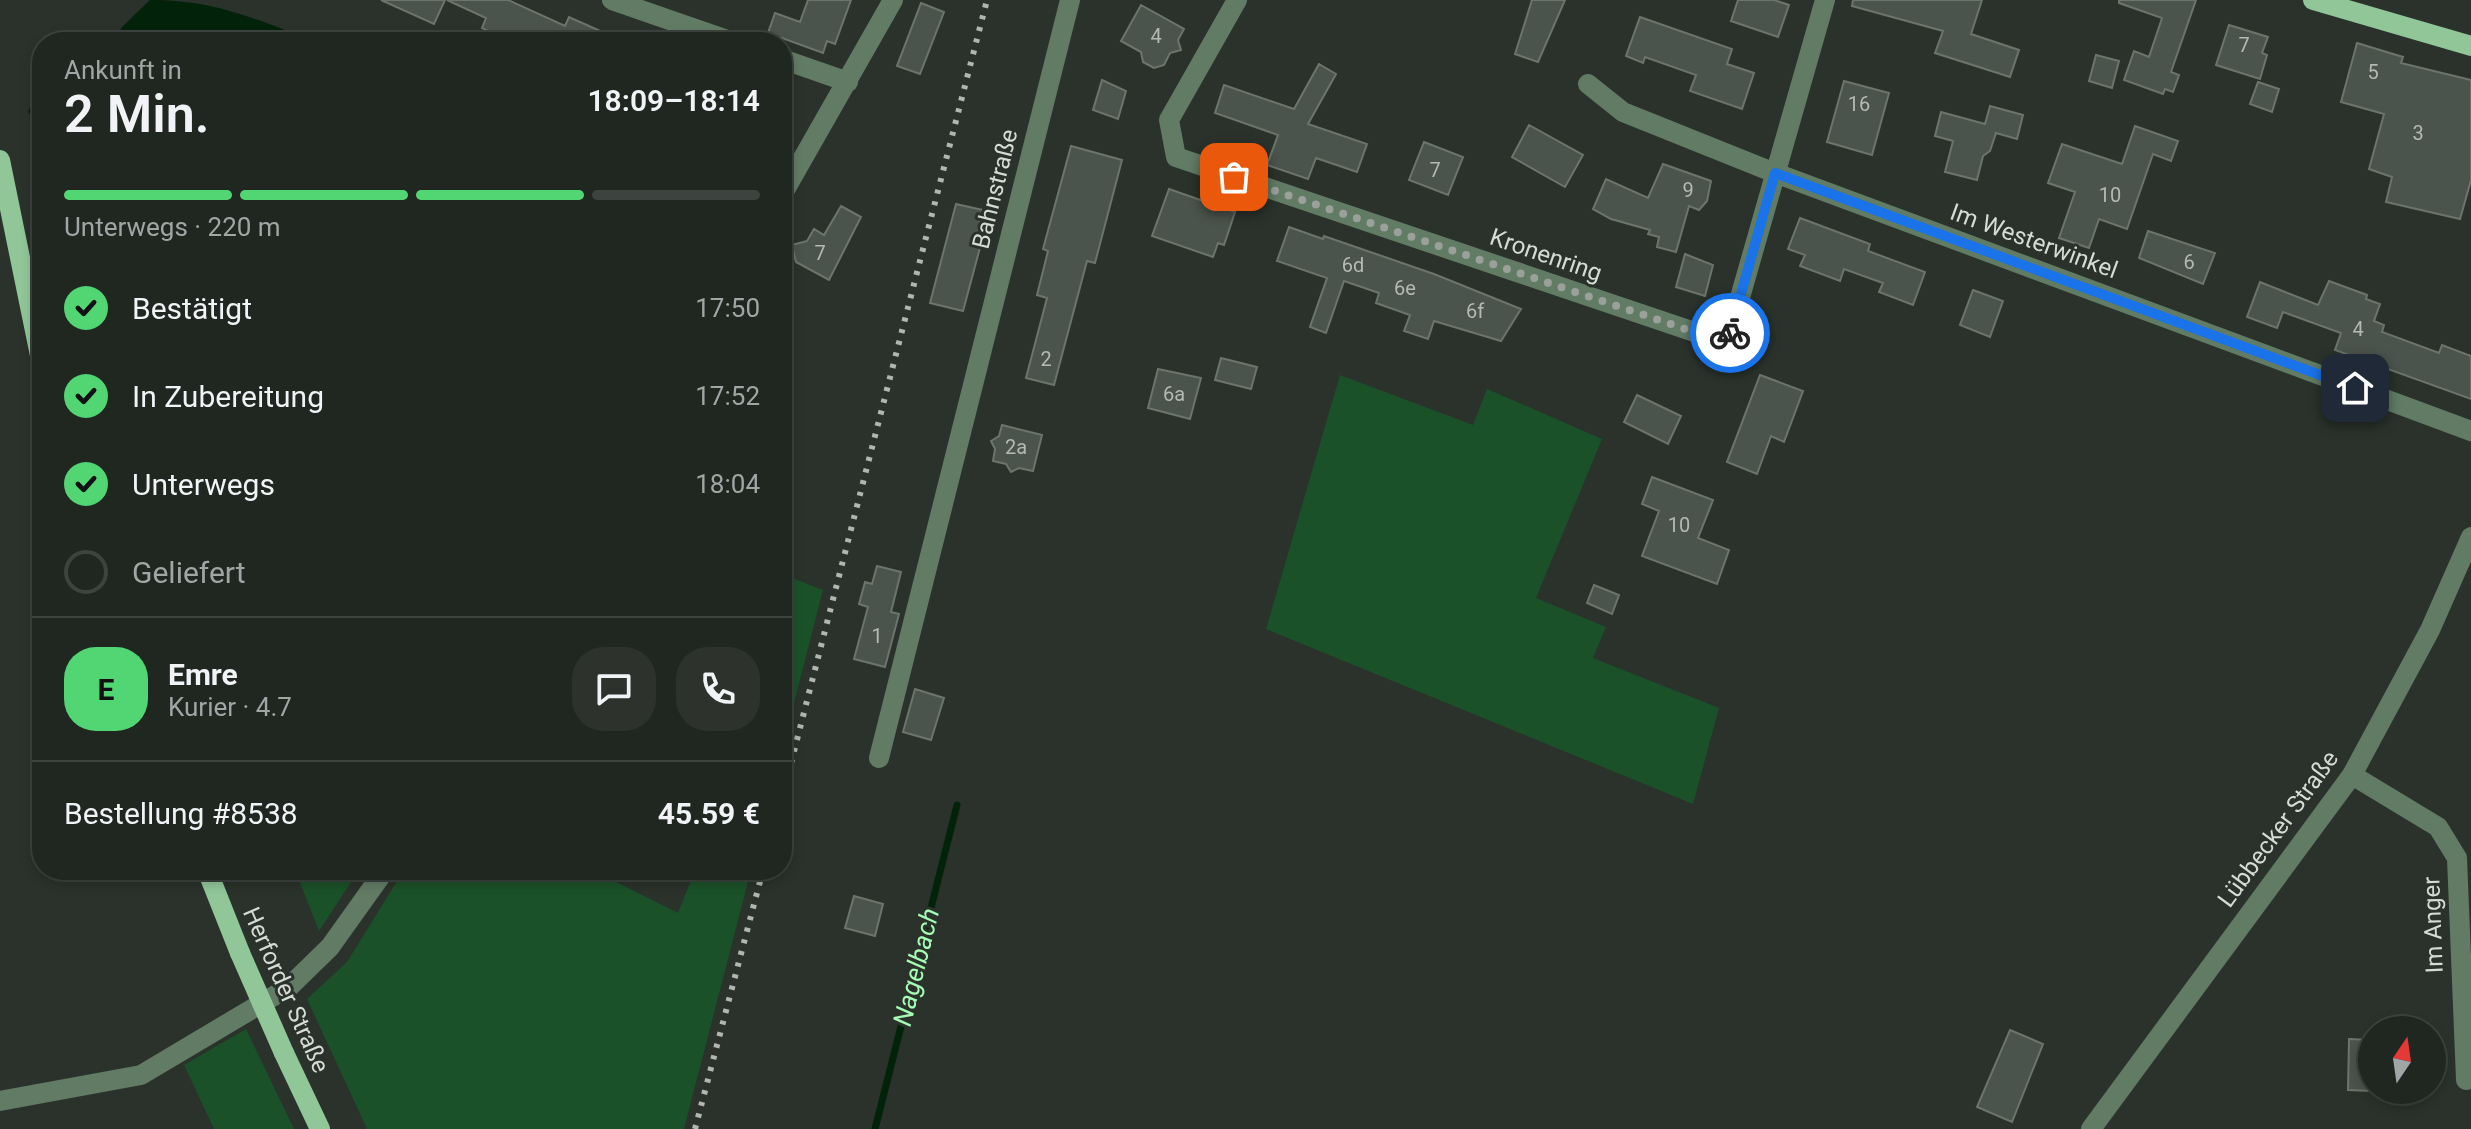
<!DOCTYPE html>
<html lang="de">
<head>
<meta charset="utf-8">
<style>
	:root { --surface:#202620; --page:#2d322d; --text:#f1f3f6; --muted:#a2a5a5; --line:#3d433e; --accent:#52d673 }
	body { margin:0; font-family:Roboto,sans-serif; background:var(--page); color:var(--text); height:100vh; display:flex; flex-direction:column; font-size:30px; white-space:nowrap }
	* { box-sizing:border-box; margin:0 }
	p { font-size:26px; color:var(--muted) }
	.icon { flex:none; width:44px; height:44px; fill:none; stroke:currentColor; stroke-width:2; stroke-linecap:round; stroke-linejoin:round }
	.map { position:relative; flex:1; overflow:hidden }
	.drawer { position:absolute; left:32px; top:32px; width:760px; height:848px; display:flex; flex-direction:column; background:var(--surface); border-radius:32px; box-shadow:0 4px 12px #0003,0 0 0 2px var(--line) }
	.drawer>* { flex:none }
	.needle { width:52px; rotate:13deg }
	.tools { position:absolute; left:2358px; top:1016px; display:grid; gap:16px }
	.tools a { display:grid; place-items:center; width:88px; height:88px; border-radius:50%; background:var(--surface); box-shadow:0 4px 12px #0003,0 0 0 2px var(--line); font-size:40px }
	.pin { position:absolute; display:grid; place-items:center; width:68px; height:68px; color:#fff; margin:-34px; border-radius:16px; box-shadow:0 4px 12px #0006 }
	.courier { position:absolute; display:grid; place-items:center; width:80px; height:80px; margin:-40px; border:6px solid #1a73e8; border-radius:50%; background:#fff; color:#222; box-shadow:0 2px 10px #0007 }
	.head em { font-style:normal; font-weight:600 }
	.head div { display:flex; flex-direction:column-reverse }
	.head { display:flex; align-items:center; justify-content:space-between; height:136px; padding:0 32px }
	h1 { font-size:52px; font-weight:600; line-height:60px }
	.bar { display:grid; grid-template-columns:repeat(4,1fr); gap:12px 8px; align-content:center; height:96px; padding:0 32px }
	.bar i { height:10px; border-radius:6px; background:var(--line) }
	.bar .current { background:var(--accent) }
	.bar p { grid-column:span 4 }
	.line { display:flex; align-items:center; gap:20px; padding:0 32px; border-top:2px solid var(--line) }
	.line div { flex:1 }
	.round { display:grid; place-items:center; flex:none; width:84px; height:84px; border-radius:32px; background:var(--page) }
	ol { padding:0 32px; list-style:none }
	li { display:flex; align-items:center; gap:24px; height:88px }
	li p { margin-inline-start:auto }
	li .icon { padding:8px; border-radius:50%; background:var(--accent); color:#111; stroke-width:4 }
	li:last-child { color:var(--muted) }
	li i { width:44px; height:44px; border:4px solid var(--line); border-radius:50% }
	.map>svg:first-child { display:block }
	.green { fill:#1b5128 }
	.water { fill:#02220a }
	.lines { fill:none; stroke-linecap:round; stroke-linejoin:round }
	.stream { stroke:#02220a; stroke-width:7 }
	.building { fill:#4b544c; stroke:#6b756c; stroke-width:2 }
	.minor { stroke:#617b65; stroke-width:20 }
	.major { stroke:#91c699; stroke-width:20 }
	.rail { stroke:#b1b6b1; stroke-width:6; stroke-dasharray:4 8; stroke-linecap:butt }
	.major-bridge { stroke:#91c699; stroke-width:20 }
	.done { stroke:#9aa09a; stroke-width:8; stroke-dasharray:0 14.4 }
	.route { stroke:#1a73e8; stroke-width:10 }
	.labels { text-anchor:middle; stroke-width:6; stroke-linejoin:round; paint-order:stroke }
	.number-label { font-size:20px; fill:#b3b9b4 }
	.street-label { font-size:24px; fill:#d6dbd6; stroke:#2a322b }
	.water-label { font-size:26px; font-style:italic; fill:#a5fcb4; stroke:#2a322b }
</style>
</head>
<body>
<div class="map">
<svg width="2471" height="1129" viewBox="0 0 2471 1129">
	<rect width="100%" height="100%" fill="#2a322b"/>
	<path class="green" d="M1340,375L1473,425L1487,389L1602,439L1536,598L1606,627L1593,658L1719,708L1693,804L1266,629Z
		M782,574L823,590L782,750Z
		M295,870H359L319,931Z
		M404,870H592L678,913L695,870H751L684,1129H367L307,999L347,962Z
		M246,1029L294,1129H214L184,1065Z"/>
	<path class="water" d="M150,0C216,0 255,19 316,42H113L122,27Z"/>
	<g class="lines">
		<path class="stream" d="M32,111L42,112
			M875,1129L957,805"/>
	</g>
	<path class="building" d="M381,0H445L434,24Z
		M447,0H508L565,26L569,17L625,42H511L482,28L486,18Z
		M808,0H851L835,44L827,41L823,53L768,33L775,13L800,22Z
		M1532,0H1565L1538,62L1515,54Z
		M1738,0H1774L1789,5L1778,37L1731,21Z
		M1853,0H1982L1971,34L2019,50L2010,77L1935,53L1943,31L1852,6Z
		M2119,0H2196L2171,72L2179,75L2173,92L2165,89L2163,94L2124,80L2134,51L2149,57L2162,18L2119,3Z
		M921,3L944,12L920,74L897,66Z
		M1141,5L1184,29L1178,40L1181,50L1170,53L1164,65L1154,68L1143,62L1141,52L1121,41Z
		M1640,17L1732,49L1727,64L1754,73L1742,109L1690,91L1696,75L1645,57L1643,63L1626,56Z
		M2229,25L2268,37L2262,53L2267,55L2260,79L2216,65Z
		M2357,43L2403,57L2401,63L2471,80V180L2460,219L2386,202L2392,177L2369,169L2384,114L2341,102Z
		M2096,55L2119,61L2112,88L2089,81Z
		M1319,64L1336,74L1308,124L1367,144L1357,172L1316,158L1308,179L1267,165L1278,135L1215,113L1224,85L1294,109Z
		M1102,80L1126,91L1118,119L1093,110Z
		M1844,81L1889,93L1872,155L1827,142Z
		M2258,82L2279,89L2272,112L2250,104Z
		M1990,106L2023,115L2017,139L1996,133L1990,151L1983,156L1977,180L1945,172L1953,141L1935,136L1941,112L1985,124Z
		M1529,125L1583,155L1565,187L1512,157Z
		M2135,126L2178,141L2171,161L2153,154L2127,229L2099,219L2089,248L2059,238L2075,192L2048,183L2062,144L2122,164Z
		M1424,142L1463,157L1448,195L1409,180Z
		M1071,146L1122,160L1095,263L1087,261L1054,385L1026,378L1047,298L1037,295L1048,251L1043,249Z
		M1663,164L1711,181L1707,201L1699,210L1689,206L1676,252L1657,247L1659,237L1648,234L1650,230L1611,219L1593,209L1606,179L1648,198Z
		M1169,189L1235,212L1224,245L1218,243L1213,257L1152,236Z
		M956,204L983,210L975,242L981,244L963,311L930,303Z
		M841,206L861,217L829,280L796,262L792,245L807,241L814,229L824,235Z
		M1800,218L1870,244L1868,251L1925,272L1913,305L1879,292L1883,283L1844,269L1840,281L1800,266L1805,255L1788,249Z
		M1289,227L1323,239L1324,236L1434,274L1521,309L1501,341L1434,321L1428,339L1404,331L1410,315L1376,303L1379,293L1344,281L1326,333L1310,327L1327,278L1277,261Z
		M2148,231L2215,253L2203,284L2139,258Z
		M1685,254L1713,265L1705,296L1676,287Z
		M2329,281L2367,295L2366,299L2380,304L2374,321L2384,325L2382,332L2439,353L2442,345L2471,356V399L2335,350L2341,333L2283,312L2277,328L2247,317L2260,282L2318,305Z
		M1973,290L2003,301L1990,337L1960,325Z
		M1221,358L1257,367L1251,389L1215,380Z
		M1158,369L1201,378L1190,419L1148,408Z
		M1760,375L1803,391L1784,442L1771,436L1757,474L1727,462Z
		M1637,395L1681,416L1668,444L1624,422Z
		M1002,425L1042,435L1033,471L1019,468L1011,472L1006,464L993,461L995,449L991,441L999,436Z
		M1652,477L1713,500L1698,538L1729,550L1717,584L1642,556L1659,511L1642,504Z
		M877,566L901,572L891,612L899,614L885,667L854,659L868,607L859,604L865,582L872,584Z
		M1594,585L1619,595L1612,614L1587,603Z
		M915,689L944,698L931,740L903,732Z
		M854,896L883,904L875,936L845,928Z
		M2010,1030L2043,1044L2012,1122L1977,1107Z
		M2349,1039L2372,1040V1091L2348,1090Z"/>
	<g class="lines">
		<path class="minor" d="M612,0L733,42
			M1237,0L1169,120L1176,157L1727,343L1825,0
			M782,59L848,82
			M1588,84L1623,112L1775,173L2471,431
			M782,195L893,0
			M879,758L1070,0
			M2352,775L2438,827L2457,858L2466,1080
			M0,1101L141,1075L289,987L330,947L385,870
			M2091,1129L2352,775L2430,630L2471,537"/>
		<path class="major" d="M2313,0L2471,46
			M0,160L42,365
			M207,870L240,953
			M284,1053L320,1129"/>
		<path class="rail" d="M782,798L987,0
			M695,1129L763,870"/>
		<path class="major-bridge" d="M240,953L284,1053"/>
	</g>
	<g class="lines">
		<path class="done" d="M1234,177L1727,343L1730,333"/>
		<path class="route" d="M1730,333L1775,173L2355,388"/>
	</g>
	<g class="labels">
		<g class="number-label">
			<text x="1156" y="43">4</text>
			<text x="2244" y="52">7</text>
			<text x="2373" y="79">5</text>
			<text x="1859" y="111">16</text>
			<text x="2418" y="140">3</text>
			<text x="1435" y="177">7</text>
			<text x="1688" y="197">9</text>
			<text x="2110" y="202">10</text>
			<text x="820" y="260">7</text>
			<text x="2189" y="269">6</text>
			<text x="1353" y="272">6d</text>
			<text x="1405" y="295">6e</text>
			<text x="1475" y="318">6f</text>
			<text x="2358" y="336">4</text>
			<text x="1046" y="366">2</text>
			<text x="1174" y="401">6a</text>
			<text x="1016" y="454">2a</text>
			<text x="1679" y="532">10</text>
			<text x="877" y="643">1</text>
		</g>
		<g class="street-label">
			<text transform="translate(995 189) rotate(-76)" y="8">Bahnstraße</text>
			<text transform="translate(2034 241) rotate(20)" y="8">Im Westerwinkel</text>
			<text transform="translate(1546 255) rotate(19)" y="8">Kronenring</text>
			<text transform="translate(2278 829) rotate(-54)" y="8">Lübbecker Straße</text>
			<text transform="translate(2433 925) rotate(-92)" y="8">Im Anger</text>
			<text transform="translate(286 990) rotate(66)" y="8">Herforder Straße</text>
		</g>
		<g class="water-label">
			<text transform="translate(916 967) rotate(-76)" y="9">Nagelbach</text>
		</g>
	</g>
</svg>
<div class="tools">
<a><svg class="needle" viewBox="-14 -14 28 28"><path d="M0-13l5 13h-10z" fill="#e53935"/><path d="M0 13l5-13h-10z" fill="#a2a5a5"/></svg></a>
</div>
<div class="pin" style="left:1234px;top:177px;background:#ea580c"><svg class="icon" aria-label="bag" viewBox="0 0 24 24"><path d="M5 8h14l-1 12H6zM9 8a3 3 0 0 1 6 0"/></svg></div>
<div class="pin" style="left:2355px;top:388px;background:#1f2937"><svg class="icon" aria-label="home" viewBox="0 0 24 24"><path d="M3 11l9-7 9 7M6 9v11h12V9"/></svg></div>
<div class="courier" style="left:1730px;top:333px"><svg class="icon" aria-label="bike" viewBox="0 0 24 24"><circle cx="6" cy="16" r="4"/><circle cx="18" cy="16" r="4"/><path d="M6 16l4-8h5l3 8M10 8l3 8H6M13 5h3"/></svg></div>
<section class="drawer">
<div class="head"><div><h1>2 Min.</h1><p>Ankunft in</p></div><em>18:09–18:14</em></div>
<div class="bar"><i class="current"></i><i class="current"></i><i class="current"></i><i></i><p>Unterwegs · 220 m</p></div>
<ol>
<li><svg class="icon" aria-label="check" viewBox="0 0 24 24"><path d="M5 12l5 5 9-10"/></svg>Bestätigt<p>17:50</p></li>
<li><svg class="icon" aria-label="check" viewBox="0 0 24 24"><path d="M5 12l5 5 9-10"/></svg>In Zubereitung<p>17:52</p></li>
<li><svg class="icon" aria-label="check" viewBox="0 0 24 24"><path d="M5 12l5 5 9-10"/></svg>Unterwegs<p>18:04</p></li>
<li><i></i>Geliefert</li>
</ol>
<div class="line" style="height:144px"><b class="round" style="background:var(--accent);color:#111">E</b><div><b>Emre</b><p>Kurier · 4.7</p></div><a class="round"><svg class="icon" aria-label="chat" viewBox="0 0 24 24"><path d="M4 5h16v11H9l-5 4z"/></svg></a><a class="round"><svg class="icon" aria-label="phone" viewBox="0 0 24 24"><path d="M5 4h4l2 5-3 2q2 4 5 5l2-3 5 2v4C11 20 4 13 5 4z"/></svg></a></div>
<div class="line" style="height:104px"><div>Bestellung #8538</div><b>45.59 €</b></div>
</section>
</div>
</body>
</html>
